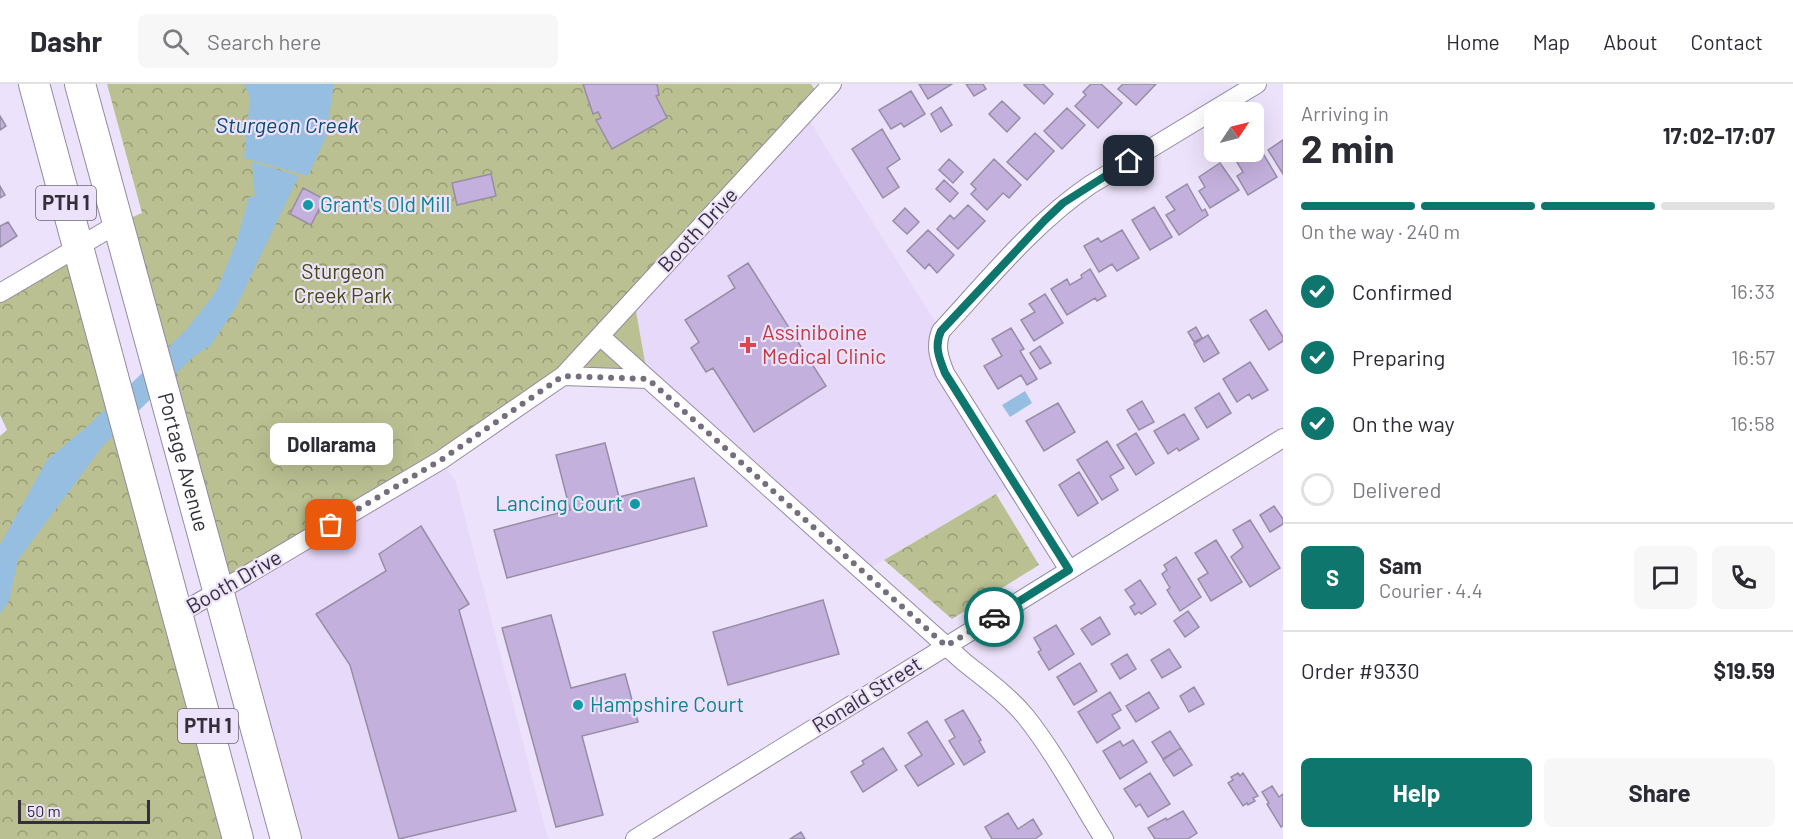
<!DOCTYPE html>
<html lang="en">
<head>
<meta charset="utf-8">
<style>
	:root { --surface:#fff; --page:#f7f7f7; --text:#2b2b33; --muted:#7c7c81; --line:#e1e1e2; --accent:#0f766e }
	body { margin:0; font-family:Barlow,sans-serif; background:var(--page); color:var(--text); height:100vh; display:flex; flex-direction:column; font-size:22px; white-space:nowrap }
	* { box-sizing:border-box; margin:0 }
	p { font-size:20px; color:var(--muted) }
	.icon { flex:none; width:33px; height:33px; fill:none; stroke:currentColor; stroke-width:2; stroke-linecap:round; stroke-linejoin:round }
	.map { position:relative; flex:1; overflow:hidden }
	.panel { display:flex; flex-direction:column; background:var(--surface); width:510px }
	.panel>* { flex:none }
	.needle { width:39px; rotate:55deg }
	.controls { position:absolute; left:1204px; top:18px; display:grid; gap:12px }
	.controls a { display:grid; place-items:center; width:60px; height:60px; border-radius:9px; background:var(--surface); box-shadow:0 6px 24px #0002; font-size:30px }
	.scale { position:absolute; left:18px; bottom:15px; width:132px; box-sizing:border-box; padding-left:6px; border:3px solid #342f39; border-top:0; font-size:16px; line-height:21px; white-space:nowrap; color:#342f39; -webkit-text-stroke:4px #ede2fb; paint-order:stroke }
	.pin { position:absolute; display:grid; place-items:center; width:51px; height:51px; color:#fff; margin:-26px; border-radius:12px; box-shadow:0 3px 9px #0006 }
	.courier { position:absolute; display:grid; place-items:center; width:60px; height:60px; margin:-30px; border:4px solid #0f766e; border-radius:50%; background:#fff; color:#222; box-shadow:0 2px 8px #0007 }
	.bubble { position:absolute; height:42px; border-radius:9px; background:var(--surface); box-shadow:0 6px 24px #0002; font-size:20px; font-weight:700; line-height:42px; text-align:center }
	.overview em { font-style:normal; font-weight:700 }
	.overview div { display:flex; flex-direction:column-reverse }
	.overview { display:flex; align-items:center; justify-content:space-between; height:102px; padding:0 18px }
	h1 { font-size:39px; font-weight:700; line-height:45px }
	.bar { display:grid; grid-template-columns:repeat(4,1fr); gap:9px 6px; align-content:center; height:72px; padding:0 18px }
	.bar i { height:8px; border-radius:4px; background:var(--line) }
	.bar .on { background:var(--accent) }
	.bar p { grid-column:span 4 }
	.line { display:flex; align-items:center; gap:15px; padding:0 18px; border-top:2px solid var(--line) }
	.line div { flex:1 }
	.round { display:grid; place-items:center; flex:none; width:63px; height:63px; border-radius:9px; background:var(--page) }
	ol { padding:0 18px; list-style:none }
	li { display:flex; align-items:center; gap:18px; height:66px }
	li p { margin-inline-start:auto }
	li .icon { padding:6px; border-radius:50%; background:var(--accent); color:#fff; stroke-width:4 }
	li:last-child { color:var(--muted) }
	li i { width:33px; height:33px; border:3px solid var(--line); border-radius:50% }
	.primary-button { display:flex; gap:12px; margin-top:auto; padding:12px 18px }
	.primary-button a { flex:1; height:69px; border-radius:9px; background:var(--accent); color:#fff; font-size:24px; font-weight:700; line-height:69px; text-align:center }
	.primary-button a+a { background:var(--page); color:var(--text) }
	header { display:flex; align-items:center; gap:36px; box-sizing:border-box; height:84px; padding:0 30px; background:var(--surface); border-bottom:2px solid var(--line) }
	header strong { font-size:28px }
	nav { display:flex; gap:33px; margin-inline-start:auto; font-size:21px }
	.search { width:420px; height:54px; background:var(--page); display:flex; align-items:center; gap:15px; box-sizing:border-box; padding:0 21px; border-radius:9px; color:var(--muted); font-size:22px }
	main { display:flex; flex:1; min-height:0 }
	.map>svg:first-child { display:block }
	.built { fill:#e7d9fa }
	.grass { fill:#bac091 }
	.park { fill:url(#park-crowns) }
	.water { fill:#96bee0 }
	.building { fill:#c3b0dc; stroke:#978da5; stroke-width:1.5 }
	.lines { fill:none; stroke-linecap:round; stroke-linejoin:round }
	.minor-casing { stroke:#948aa1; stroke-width:20 }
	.trunk-casing { stroke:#948aa1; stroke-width:32 }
	.minor { stroke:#fff; stroke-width:18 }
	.trunk { stroke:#fff; stroke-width:30 }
	.done { stroke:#756e7d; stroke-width:6; stroke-dasharray:0 10.8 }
	.route { stroke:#0f766e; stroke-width:8 }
	.culture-dot { fill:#0f9aa8; stroke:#ede2fb; stroke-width:2 }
	.health-dot { fill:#e0444e; stroke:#ede2fb; stroke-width:2 }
	.labels { text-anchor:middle; stroke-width:4.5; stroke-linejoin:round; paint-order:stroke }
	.shield { fill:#ede2fb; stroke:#6c6573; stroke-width:1.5 }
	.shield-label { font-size:20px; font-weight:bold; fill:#342f39 }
	.culture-label { font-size:21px; fill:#0d838f; stroke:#ede2fb; text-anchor:start }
	.street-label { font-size:21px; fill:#342f39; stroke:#ede2fb }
	.park-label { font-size:21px; fill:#454a13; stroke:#ede2fb }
	.health-label { font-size:21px; fill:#be3a42; stroke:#ede2fb; text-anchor:start }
	.water-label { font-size:22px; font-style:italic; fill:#074c77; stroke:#ede2fb }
</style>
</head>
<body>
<header>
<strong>Dashr</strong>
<div class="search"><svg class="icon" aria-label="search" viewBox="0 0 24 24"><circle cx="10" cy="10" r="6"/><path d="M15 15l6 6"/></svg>Search here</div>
<nav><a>Home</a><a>Map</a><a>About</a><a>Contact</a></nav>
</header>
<main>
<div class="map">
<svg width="1283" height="755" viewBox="0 0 1283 755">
	<defs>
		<pattern id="park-crowns" width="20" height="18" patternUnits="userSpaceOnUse" patternTransform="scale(1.5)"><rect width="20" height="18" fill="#bac091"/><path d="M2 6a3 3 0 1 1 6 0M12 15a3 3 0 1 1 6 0" fill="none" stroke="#989c77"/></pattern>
	</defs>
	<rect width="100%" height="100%" fill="#ede2fb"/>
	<path class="built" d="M806,29L820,54L941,247L945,273L1017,398L863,488L648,295L634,216Z
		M441,376L456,398L459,410L548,755H286L218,507Z"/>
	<path class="grass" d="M634,216L648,295L563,292Z"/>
	<path class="park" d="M107,0H811L820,14L563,292L218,507L119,139L142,129Z
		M78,164L238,755H0V352L7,346L0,331V209Z
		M996,410L1039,481L952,535L884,476Z"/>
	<path class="water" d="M244,0H334L326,53L308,92L244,74L250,13Z
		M252,78L299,92L236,223L211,261L193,273L102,363L18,476L9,517L0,530V461L47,376L89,341L186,246L216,208L236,159L249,113L255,112Z
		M1025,307L1032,319L1010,333L1002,321Z"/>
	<path class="building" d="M583,0H657L659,11L656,12L667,34L612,65L596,36L601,34L598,28L593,30Z
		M919,0H952L928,15Z
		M966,0H983L986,5L974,12Z
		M1025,0H1043L1053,10L1044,20L1024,1Z
		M1091,0H1101L1122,19L1098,44L1075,22L1086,11L1083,8Z
		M1123,0H1156L1136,21L1118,5Z
		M911,7L925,30L904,43L901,39L891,45L879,26Z
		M1002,17L1020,34L1007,48L989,30Z
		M941,23L952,41L941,48L931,30Z
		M1067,24L1085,41L1062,65L1044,47Z
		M0,32L6,42L0,46Z
		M882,45L900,75L887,84L899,103L883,114L852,65Z
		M1035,49L1054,67L1027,96L1007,78Z
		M1255,56L1277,93L1248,111L1237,92L1243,88L1232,70L1237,68H1254Z
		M1283,56V90L1268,66Z
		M949,75L963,88L953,99L939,86Z
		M994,75L1021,101L1009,114L1003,109L987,126L971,110L976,105L971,100Z
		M1220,79L1239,106L1210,124L1199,107L1205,103L1199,93Z
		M491,90L496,112L457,121L452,99Z
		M944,96L958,109L950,118L936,105Z
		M1187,100L1202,127L1205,125L1208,131L1179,151L1166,131L1175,126L1166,113Z
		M0,102L5,111L0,114Z
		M303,104L324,115L311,141L290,130Z
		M968,121L985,137L958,165L937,145L950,131L954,135Z
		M1154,123L1172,153L1150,166L1132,136Z
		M905,124L919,138L907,150L893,137Z
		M8,138L17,152L0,163V142Z
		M928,146L954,171L937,189L929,180L925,185L907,167Z
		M1122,146L1139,174L1117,187L1112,180L1099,188L1084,162L1098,154L1101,158Z
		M748,179L826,302L754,348L713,284L706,288L691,264L699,258L685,236L735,204L728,192Z
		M1090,185L1106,212L1097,217L1095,214L1067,231L1051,205L1067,195L1070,201L1082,194L1081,191Z
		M1045,210L1063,239L1034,257L1021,236L1035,228L1029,220Z
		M1266,226L1283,253V257L1269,266L1250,236Z
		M1196,243L1202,254L1194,258L1188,248Z
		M1011,244L1024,265L1020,267L1037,295L1027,301L1021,291L998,305L984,282L1002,272L992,255Z
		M1208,251L1219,269L1204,278L1194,260Z
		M1040,262L1051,279L1040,285L1030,269Z
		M1250,278L1268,306L1252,315L1249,310L1237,318L1223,295Z
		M1219,309L1231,329L1207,344L1195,324Z
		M1142,317L1154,338L1139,346L1127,326Z
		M1058,319L1075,348L1044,367L1026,337Z
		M1184,330L1199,355L1179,367L1177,364L1168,370L1154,347Z
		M1136,349L1154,379L1136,391L1117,361Z
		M1107,357L1124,384L1110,392L1118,406L1102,416L1077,376Z
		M605,359L619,413L694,394L707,442L507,494L494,446L570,426L556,371Z
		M1079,388L1098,419L1078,432L1059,401Z
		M1274,422L1283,435V440L1270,448L1260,431Z
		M1250,436L1280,484L1250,503L1231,473L1243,463L1233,446Z
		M421,442L469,520L459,526L516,727L399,755L350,581L316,530L386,487L379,470Z
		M1216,456L1242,498L1211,517L1198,495L1208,489L1195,469Z
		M1176,473L1201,513L1180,527L1167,506L1170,504L1162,490L1167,486L1164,481Z
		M1140,496L1156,520L1141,530L1139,528L1135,531L1130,523L1135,520L1125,506Z
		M823,516L839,570L728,601L713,548Z
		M1188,527L1199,543L1185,553L1174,537Z
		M551,531L571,604L625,590L638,638L582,652L603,731L556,743L502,544Z
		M1100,533L1110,550L1092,561L1081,545Z
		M1056,541L1074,570L1049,586L1038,568L1041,566L1034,554Z
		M1169,565L1181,583L1162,594L1151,576Z
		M1127,570L1136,585L1120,595L1111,580Z
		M1080,579L1097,607L1074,621L1057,593Z
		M1194,603L1204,620L1189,628L1180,612Z
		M1110,608L1121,626L1112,631L1120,644L1097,659L1078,628Z
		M1149,608L1159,624L1136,638L1126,622Z
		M963,626L981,656L979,657L985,668L964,681L949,657L955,653L945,636Z
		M927,637L954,680L918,702L905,682L922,671L908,649Z
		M1170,647L1181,664L1163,675L1152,658Z
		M1133,656L1147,678L1120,695L1103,667L1120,657L1123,662Z
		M883,664L897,686L863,708L851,688L864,680L862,677Z
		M1181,664L1192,681L1174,692L1163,676Z
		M1150,689L1170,720L1148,733L1140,720L1136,723L1124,705Z
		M1238,689L1240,692L1243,689L1258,712L1253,714L1255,717L1248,721L1247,719L1243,722L1228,699L1233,696L1231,693Z
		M1272,702L1279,713L1283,710V742L1281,743L1267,720L1269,719L1262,708Z
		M1183,727L1197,749L1188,755H1155L1148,744L1166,734L1167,736Z
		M1008,729L1018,745L1033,735L1042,750L1035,755H992L985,743Z
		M801,748L805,755H790Z"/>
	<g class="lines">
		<g class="minor-casing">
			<path id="minor" d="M0,209L119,139
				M600,252L964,578C985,595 1009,612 1026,633C1056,671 1079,715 1104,755
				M563,292L648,295
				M1069,486L945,289C939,274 935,262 941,247C988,196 1033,140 1090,101L1257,0
				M178,530L245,492L441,376L563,292L832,0
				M635,755L1283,354"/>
		</g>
		<g class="trunk-casing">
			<g id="trunk">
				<path d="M34,0L238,755"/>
				<path id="s1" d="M80,0L286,755"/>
			</g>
		</g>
		<use href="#minor" class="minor"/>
		<use href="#trunk" class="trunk"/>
	</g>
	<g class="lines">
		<path class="done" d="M331,441L441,376L563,292L648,295L946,562L994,533"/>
		<path class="route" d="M994,533L1069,486L945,289C939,274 934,262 941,247L1045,136L1063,119L1129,77"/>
	</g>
	<g class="culture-dot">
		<circle cx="308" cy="121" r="6"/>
		<circle cx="635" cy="420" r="6"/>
		<circle cx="578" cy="621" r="6"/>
	</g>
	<path class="health-dot" d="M745 252h6v6h6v6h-6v6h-6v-6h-6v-6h6z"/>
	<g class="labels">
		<g class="shield">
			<rect x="36" y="102" width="60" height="34" rx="4.5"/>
			<rect x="178" y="625" width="60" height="34" rx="4.5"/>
		</g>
		<g class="shield-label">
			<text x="66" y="126">PTH 1</text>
			<text x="208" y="649">PTH 1</text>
		</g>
		<g class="culture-label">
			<text x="320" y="128">Grant's Old Mill</text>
			<text x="623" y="427" text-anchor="end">Lancing Court</text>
			<text x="590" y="628">Hampshire Court</text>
		</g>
		<g class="street-label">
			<text transform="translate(698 146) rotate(-47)" y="7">Booth Drive</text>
			<text dy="7" stroke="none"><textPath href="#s1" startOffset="392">Portage Avenue</textPath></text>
			<text transform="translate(234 498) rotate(-30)" y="7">Booth Drive</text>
			<text transform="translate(867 611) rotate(-32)" y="7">Ronald Street</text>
		</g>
		<g class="park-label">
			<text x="343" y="195">Sturgeon<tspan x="343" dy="24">Creek Park</tspan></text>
		</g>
		<g class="health-label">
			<text x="762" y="256">Assiniboine<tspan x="762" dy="24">Medical Clinic</tspan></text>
		</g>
		<g class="water-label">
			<text x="287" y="49">Sturgeon Creek</text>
		</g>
	</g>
</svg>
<div class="controls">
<a><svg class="needle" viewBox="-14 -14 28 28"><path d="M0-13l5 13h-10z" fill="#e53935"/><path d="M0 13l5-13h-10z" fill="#7c7c81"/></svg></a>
</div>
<div class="scale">50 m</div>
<div class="pin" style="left:331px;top:441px;background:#ea580c"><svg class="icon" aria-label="bag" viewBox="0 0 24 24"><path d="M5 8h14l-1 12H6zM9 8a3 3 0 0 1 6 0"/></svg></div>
<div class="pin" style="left:1129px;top:77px;background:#1f2937"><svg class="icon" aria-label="home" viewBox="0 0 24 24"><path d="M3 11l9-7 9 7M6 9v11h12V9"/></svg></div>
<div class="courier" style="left:994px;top:533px"><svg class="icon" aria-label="car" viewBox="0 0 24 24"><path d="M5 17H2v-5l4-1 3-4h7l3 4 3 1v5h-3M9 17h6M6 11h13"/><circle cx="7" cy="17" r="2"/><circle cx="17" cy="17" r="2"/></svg></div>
<div class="bubble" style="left:270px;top:339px;width:123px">Dollarama</div>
</div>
<section class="panel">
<div class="overview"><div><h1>2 min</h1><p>Arriving in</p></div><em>17:02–17:07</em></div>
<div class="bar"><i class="on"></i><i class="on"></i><i class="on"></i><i></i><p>On the way · 240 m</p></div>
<ol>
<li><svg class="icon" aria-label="check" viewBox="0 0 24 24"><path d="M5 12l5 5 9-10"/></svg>Confirmed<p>16:33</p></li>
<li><svg class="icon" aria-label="check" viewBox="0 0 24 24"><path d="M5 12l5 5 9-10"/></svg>Preparing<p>16:57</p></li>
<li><svg class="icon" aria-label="check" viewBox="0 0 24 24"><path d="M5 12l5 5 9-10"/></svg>On the way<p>16:58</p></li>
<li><i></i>Delivered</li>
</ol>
<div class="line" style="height:108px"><b class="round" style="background:var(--accent);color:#fff">S</b><div><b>Sam</b><p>Courier · 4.4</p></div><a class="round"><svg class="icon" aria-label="chat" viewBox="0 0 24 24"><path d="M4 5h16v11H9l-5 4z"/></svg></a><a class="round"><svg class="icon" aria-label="phone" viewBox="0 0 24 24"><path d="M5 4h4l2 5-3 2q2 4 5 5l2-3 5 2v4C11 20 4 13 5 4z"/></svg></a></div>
<div class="line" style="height:78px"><div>Order #9330</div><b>$19.59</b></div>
<div class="primary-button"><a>Help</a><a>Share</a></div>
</section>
</main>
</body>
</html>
